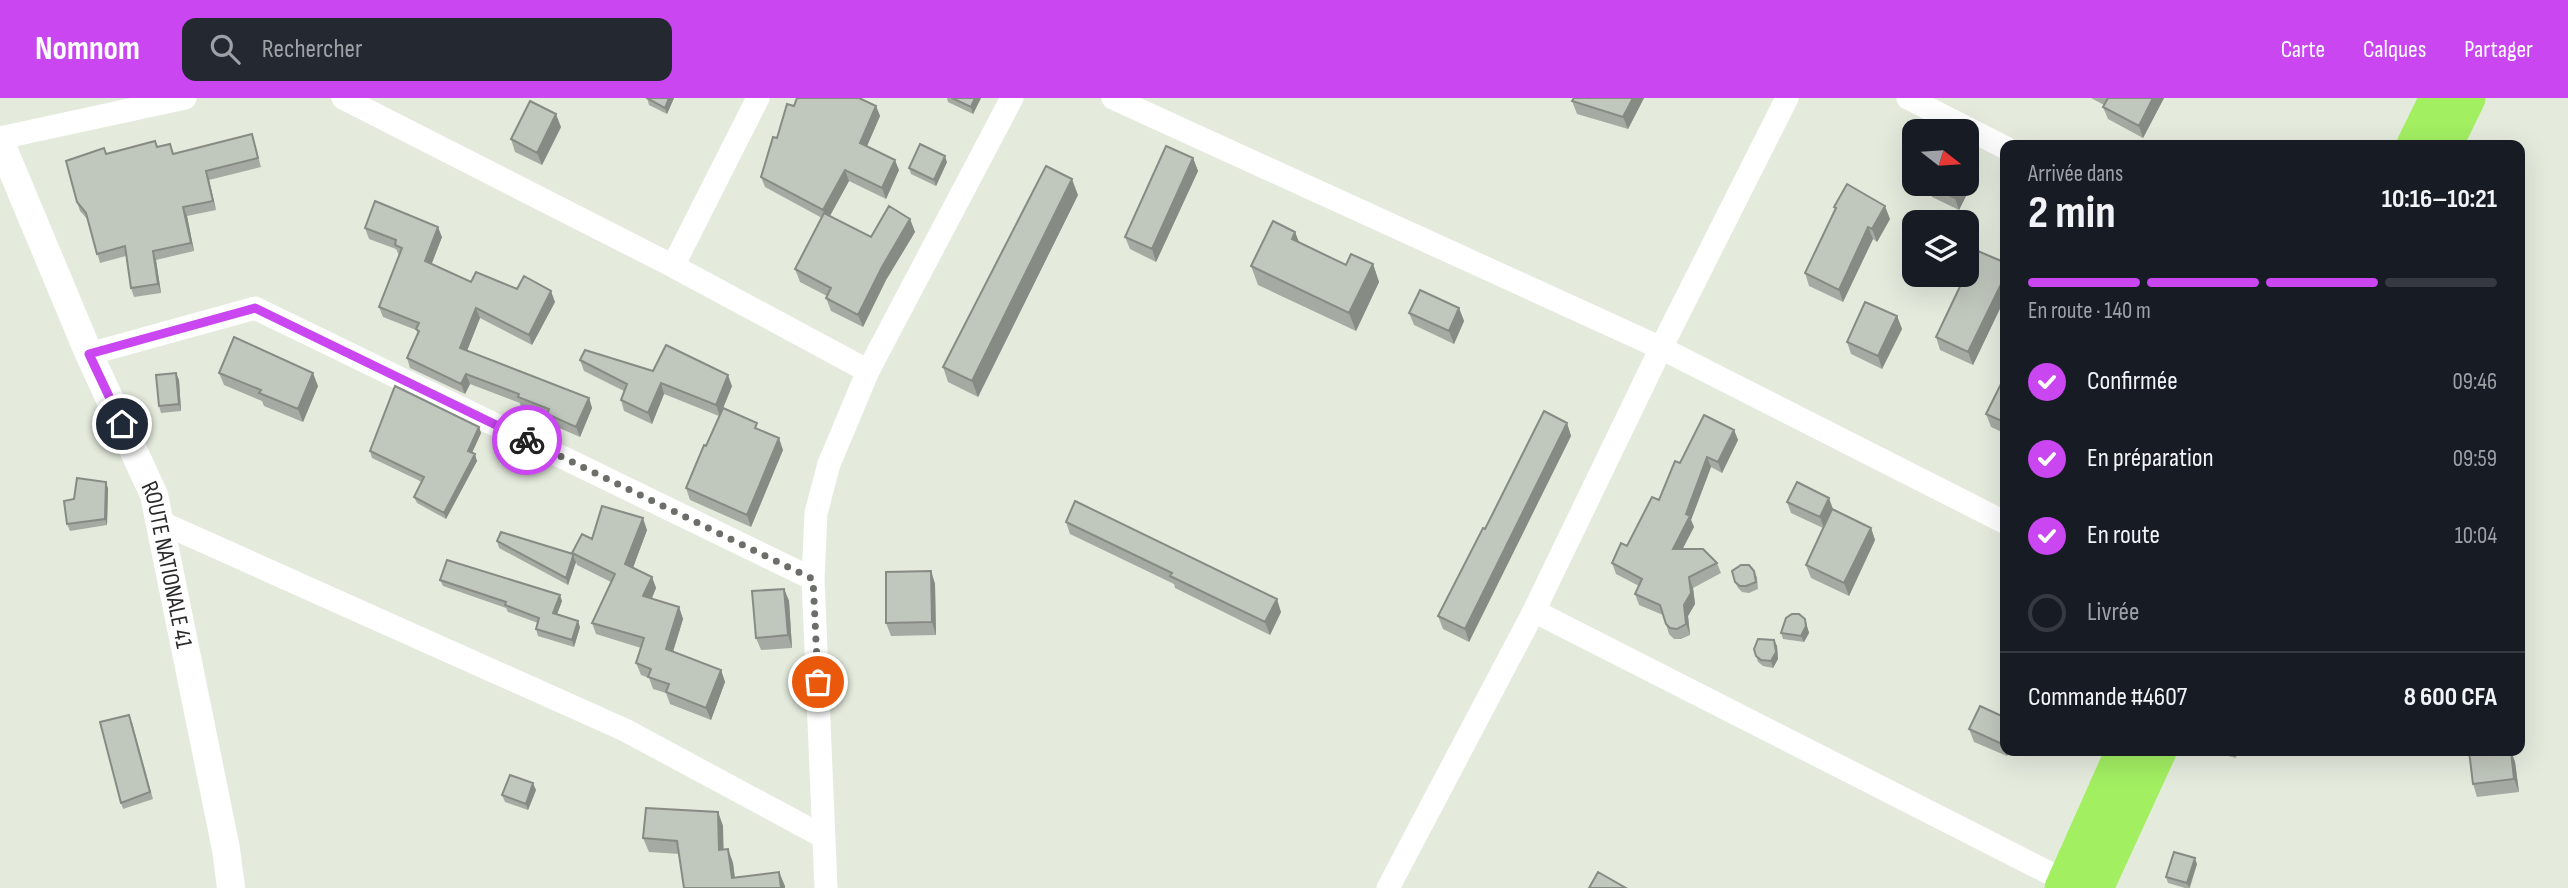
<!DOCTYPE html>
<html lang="fr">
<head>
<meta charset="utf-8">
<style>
	:root { --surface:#171b24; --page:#242831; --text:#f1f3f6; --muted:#9ea1a6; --line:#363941; --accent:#c946f0 }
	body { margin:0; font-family:"Sofia Sans Condensed",sans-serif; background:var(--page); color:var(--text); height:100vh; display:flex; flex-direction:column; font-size:26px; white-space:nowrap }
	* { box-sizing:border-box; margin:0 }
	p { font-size:23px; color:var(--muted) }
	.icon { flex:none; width:38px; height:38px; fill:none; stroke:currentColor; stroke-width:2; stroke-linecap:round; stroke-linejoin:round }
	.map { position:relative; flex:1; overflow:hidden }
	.sheet { position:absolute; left:2000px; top:42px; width:525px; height:616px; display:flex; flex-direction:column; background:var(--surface); border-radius:14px; box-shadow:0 7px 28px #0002 }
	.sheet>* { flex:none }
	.needle { width:46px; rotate:107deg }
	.fabs { position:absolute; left:1902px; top:21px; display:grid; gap:14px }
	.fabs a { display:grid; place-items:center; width:77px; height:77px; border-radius:14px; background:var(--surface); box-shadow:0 7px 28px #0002; font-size:35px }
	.pin { position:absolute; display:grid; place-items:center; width:60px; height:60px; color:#fff; margin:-30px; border:4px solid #fff; border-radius:50%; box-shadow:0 2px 7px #0007 }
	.courier { position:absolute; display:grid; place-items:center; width:70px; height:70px; margin:-35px; border:5px solid #c946f0; border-radius:50%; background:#fff; color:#222; box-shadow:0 2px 9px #0007 }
	.head em { font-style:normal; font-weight:700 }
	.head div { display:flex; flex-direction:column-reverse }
	.head { display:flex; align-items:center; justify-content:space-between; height:119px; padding:0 28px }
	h1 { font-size:46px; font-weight:700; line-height:52px }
	.bar { display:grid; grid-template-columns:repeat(4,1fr); gap:10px 7px; align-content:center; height:84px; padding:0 28px }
	.bar i { height:9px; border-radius:5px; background:var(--line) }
	.bar .active { background:var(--accent) }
	.bar p { grid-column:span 4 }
	.line { display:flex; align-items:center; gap:18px; padding:0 28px; border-top:2px solid var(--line) }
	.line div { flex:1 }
	ol { padding:0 28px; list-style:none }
	li { display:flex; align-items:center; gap:21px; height:77px }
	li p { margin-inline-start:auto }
	li .icon { padding:7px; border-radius:50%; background:var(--accent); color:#fff; stroke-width:4 }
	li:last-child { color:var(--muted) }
	li i { width:38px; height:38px; border:4px solid var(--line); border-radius:50% }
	header { display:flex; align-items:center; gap:42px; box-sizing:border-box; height:98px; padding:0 35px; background:var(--accent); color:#fff }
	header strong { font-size:33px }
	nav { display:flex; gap:38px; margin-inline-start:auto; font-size:24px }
	.search { width:490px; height:63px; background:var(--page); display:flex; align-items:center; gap:18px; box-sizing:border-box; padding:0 24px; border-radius:14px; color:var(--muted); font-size:26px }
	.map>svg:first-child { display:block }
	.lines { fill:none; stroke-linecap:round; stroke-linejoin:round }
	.minor { stroke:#fff; stroke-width:23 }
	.tertiary { stroke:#fff; stroke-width:28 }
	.trunk { stroke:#a2ef62; stroke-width:37 }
	.wall { fill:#a5aba3 }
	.shaded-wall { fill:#868b84 }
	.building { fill:#c0c7bd; stroke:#868b84; stroke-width:2 }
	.done { stroke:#6b6e69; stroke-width:7; stroke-dasharray:0 12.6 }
	.route { stroke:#c946f0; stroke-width:9 }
	.labels { text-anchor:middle; stroke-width:5; stroke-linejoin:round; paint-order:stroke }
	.street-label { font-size:24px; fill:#2a2a2a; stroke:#fff }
</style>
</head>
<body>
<header>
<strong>Nomnom</strong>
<div class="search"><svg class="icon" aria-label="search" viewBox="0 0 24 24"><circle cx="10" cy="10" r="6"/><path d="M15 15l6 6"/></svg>Rechercher</div>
<nav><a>Carte</a><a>Calques</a><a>Partager</a></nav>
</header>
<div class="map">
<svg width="2568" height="790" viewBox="0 0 2568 790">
	<rect width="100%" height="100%" fill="#e4ebdd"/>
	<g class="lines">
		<path class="minor" d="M343,0L673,168L868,273
			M1113,0L1661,250L2006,425
			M1908,0L2006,50
			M0,40L185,0
			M673,168L758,0
			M89,256L255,210L813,481
			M160,424L625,632L824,739
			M1534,513L2065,783
			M826,790L813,481L816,415L829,366L868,273L1012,0
			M1388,790L1534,513L1661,250L1787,0"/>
		<path class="tertiary" id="s1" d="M0,43L89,256L154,397L226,751L231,790"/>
		<path class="trunk" d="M2415,47L2438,0
			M2444,47L2467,0
			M2063,790L2124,653
			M2095,790L2158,653"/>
	</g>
	<path class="wall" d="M647,0H674L667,16L649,7Z
		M947,0H981L973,16L948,4Z
		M1574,0H1644L1628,31L1577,16L1572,3Z
		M2091,0H2164L2143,40L2108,21L2103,9L2104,7Z
		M794,8H876L880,18L867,48L899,72L886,101L849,83L830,118L871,139L910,121L915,134L886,182L863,229L831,213L826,200L827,198L800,184L795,171L822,120L765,89L761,79L777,40Z
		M561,29L542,67L515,54L511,41Z
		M252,36L261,69L209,82L216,112L187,118L194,153L156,162L161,195L134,199L131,190L126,158L100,165L88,122L80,113L77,104L106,56L157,49L174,56Z
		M1193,60L1198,73L1156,164L1130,151L1125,139Z
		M947,64L936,88L911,76L909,70Z
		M1976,78L1959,112L1932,99L1927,87Z
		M1078,97L978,299L948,284L943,269Z
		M1834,109L1890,121L1877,144L1873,141L1843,204L1809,188L1805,175L1835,112Z
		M365,130L442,139L431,166L471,184L517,191L555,204L532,247L480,220L467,253L589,300L592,310L580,339L550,326L548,319L521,309L520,305L470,286L465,296L410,270L407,260L418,236L416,232L383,219L379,209L399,157L396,151L369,141Z
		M1295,134L1299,145L1346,167L1373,166L1379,184L1356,233L1258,187L1251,168Z
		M2006,165V198L1973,267L1940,252L1936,239L1963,183L1961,179Z
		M1459,210L1464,223L1454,246L1414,227L1409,215Z
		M1897,218L1902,231L1882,271L1851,256L1847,244Z
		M580,262L653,273L732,288L721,314L760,332L783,352L751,429L690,402L686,390L719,318L664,296L652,326L624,313L621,302L624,293L584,273Z
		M219,275L318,288L303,324L264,308L262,303L224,287Z
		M2006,276V336L1991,329L1986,316Z
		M179,282L181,313L161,315L159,308Z
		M1567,325L1571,338L1469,544L1443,531L1438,518L1485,431Z
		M479,329L481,335L472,355L477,363L446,421L417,405L414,399L422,384L372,360L370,353Z
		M1734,332L1738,342L1722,375L1711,369L1691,422L1694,429L1682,451L1717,465L1721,475L1693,490L1695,506L1688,518L1690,537L1681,541H1674L1669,536L1663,517L1639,507L1635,496L1639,488L1616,476L1612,465L1627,448L1659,402Z
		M108,390L107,427L70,433L67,426Z
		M1787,404L1833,411L1871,430L1875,442L1849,498L1811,480L1806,467L1823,430L1791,415Z
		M1066,424L1281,514L1270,537L1175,490L1174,486L1070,436Z
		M647,432L633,469L652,479L656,490L652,501L679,509L683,521L673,554L721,572L725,584L711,622L670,606L666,595L653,591L649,580L641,577L636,565L641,550L596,536L592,525L611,484L577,467L576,464L568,487L499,450L497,443L573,456L592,441Z
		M931,473L935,486L936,537L891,538L886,525Z
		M1754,473L1757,479L1758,491L1749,495L1742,494L1738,490L1735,484Z
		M440,482L562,503L557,516L580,529L574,549L538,538L536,531L538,525L508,514L506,510L443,488Z
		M784,491L789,503L792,550L761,552L756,540Z
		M1805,521L1809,535L1804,544L1783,541L1781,535Z
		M1774,542L1777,548L1778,561L1773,570L1763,568L1758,564L1754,551Z
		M2006,620V653H2009L2007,658L1974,644L1969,631Z
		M132,624L153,701L123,711L121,705Z
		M2208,653H2238L2236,660Z
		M2511,653L2515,664L2519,694L2477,699L2473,686Z
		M536,692L528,712L505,704L502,697Z
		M718,714L723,728V752L728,751L733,765L735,780L785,788L684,790L679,756L649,754L643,740Z
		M2197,766L2190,790H2185L2168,785L2166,779Z"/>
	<path class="shaded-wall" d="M669,0H674L667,16L665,10Z
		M975,0H981L973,16L971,9Z
		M1633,0H1644L1628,31L1623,19Z
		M2153,0H2164L2143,40L2139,28Z
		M876,8L880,18L864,55L860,45Z
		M556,16L561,29L542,67L537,55Z
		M945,58L947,64L936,88L934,82Z
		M1193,60L1198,73L1156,164L1152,151Z
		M895,62L899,72L886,101L882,90Z
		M1971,66L1976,78L1959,112L1955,100L1962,86H1967V74Z
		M845,72L849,83L827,123L823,112Z
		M206,73L209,82L216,112L213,103Z
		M1072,81L1078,97L978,299L972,283Z
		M1885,108L1890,121L1877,144L1872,131Z
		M183,109L187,118L194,153L191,145Z
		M910,121L915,134L886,182L863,229L858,217L882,169Z
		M438,129L442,139L429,173L425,163Z
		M1868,129L1873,141L1843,204L1839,192Z
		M1295,134L1302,152L1292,141Z
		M153,153L156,162L161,195L158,186Z
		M1373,166L1379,184L1356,233L1349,215Z
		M2006,176V198L1973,267L1968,254Z
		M551,193L555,204L532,247L529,237Z
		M476,210L480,220L464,260L460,250Z
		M1459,210L1464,223L1454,246L1449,233Z
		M1897,218L1902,231L1882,271L1878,258Z
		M176,275L179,282L181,313L179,306Z
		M313,275L318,288L303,324L298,311Z
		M466,276L470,286L465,296L461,286Z
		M728,277L732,288L720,318L716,307Z
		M661,285L664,296L652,326L648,315Z
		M589,300L592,310L580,339L576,329Z
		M1567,325L1571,338L1469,544L1465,531Z
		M479,329L481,335L470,359L468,353Z
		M1734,332L1738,342L1722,375L1718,364Z
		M779,340L783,352L751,429L747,417Z
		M475,356L477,363L446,421L444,415Z
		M1707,359L1711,369L1691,422L1694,429L1677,462L1673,451Z
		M106,384L108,390L107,427L105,421Z
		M1829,400L1833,411L1824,430L1820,419Z
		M643,420L647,432L630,478L625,466Z
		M1871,430L1875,442L1849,498L1844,485Z
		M573,458L576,464L568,487L566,480Z
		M931,473L935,486L936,537L932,524Z
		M652,479L656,490L647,510L643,498Z
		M1689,479L1693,490L1695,506L1688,518L1690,537L1686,526L1684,507Z
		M784,491L789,503L792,550L788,537Z
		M560,497L562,503L555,522L553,515Z
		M1277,501L1281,514L1270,537L1265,524Z
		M679,509L683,521L670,563L666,551Z
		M1805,521L1809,535L1804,544L1801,538Z
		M578,523L580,529L574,549L572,542Z
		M1774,542L1777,548L1778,561L1773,570L1771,563Z
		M721,572L725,584L711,622L706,610Z
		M2006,638V653H2009L2007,658L2002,646Z
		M2511,653L2515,664L2519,694L2514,681Z
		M533,685L536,692L528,712L526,706Z
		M718,714L723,728L724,766L719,752Z
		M728,751L733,765L736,790L732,780Z
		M2195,760L2197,766L2189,790L2187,785Z
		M779,774L785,788V790H781Z"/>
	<path class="building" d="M647,0H669L665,10Z
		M797,0H859L876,8L860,45L895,62L882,90L845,72L823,112L761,79L773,39L777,40L787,6L794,8Z
		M952,0H975L971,9Z
		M1574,0H1633L1623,19L1572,3Z
		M2108,0H2153L2139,28L2103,9Z
		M530,3L556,16L537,55L511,41Z
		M252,36L258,60L206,73L213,103L183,109L191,145L153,153L158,186L131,190L125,148L97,156L86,115L77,104L66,63L104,50L106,56L155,43L157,49L170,46L173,56Z
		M920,46L945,58L934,82L909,70Z
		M1166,48L1193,60L1152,151L1125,139Z
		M1967,64L1971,66L1967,74Z
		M1046,68L1072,81L972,283L943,269Z
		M1847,86L1885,108L1872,131L1868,129L1839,192L1805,175L1836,110L1834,109Z
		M1927,86H1962L1955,100L1927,87Z
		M375,103L438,129L425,163L471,184L476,174L517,191L524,178L551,193L529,237L476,210L460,250L589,300L576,329L547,316L549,311L518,299L519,296L466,276L461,286L407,260L419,233L416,231L419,225L379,209L402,150L395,147L396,142L365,130Z
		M889,108L910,121L882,169L858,217L826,200L831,190L795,171L824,115L871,139Z
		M1273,123L1295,134L1292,141L1346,167L1351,156L1373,166L1349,215L1251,168Z
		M1973,151L2006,165V176L1968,254L1936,239L1964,180L1961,179L1962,177H1967V165Z
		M1420,192L1459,210L1449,233L1409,215Z
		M1865,204L1897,218L1878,258L1847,244Z
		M234,239L313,275L298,311L259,295L261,292L219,275Z
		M666,247L728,277L716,307L661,285L648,315L621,302L627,286L580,262L585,252L653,273Z
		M176,275L179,306L159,308L156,277Z
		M2006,276V325L1986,316Z
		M395,288L479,329L468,353L475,356L444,415L414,399L424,379L370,353Z
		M723,310L757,325L755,330L779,340L747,417L686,390L704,347L706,348Z
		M1544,313L1567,325L1465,531L1438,518L1483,430L1485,431Z
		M1704,317L1734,332L1718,364L1707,359L1686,416L1690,418L1673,451H1703L1717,465L1689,479L1691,495L1684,507L1686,526L1677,531L1670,530L1666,526L1660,507L1635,496L1642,481L1612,465L1621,445L1627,448L1652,399L1659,402L1675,363L1680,365Z
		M77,380L106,384L105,421L67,426L64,403L74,401Z
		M1797,384L1829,400L1820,419L1787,404Z
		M1075,403L1277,501L1265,524L1170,478L1172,475L1066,424Z
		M602,408L643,420L625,466L652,479L643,498L679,509L666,551L721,572L706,610L666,594L669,586L648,579L651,571L636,565L644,540L592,525L615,476L572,455L582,436L592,441Z
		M1832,411L1871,430L1844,485L1806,467Z
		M501,434L573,456V458L566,480L497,443Z
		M447,462L560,497L553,515L578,523L572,542L536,531L539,520L505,507L506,504L440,482Z
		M1741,467H1749L1754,473L1756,484L1746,488H1740L1735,484L1732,473Z
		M931,473L932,524L886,525V474Z
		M784,491L788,537L756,540L752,493Z
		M1792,516H1799L1805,521L1806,528L1801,538L1781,535L1786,520Z
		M1758,541L1774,542L1776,554L1771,563L1761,562L1756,558L1754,551Z
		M1980,608L2006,620V638L2002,646L1969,631Z
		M129,617L150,694L121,705L100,624Z
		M2469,653H2511L2514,681L2473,686Z
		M510,677L533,685L526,706L502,697Z
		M646,710L718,714L719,752L728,751L732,780L779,774L781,790H684L677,743L643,740Z
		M2174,754L2195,760L2187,785L2166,779Z
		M1598,774L1626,790H1589Z"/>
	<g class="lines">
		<path class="done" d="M527,342L813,481L818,584"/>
		<path class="route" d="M122,326L89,256L255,210L527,342"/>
	</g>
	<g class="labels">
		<g class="street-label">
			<text dy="8" stroke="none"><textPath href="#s1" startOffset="457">ROUTE NATIONALE 41</textPath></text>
		</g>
	</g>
</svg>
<div class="fabs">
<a><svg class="needle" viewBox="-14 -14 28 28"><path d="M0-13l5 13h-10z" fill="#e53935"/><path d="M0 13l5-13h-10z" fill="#9ea1a6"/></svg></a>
<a><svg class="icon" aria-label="layers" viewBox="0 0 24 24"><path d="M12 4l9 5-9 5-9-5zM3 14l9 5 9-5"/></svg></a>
</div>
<div class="pin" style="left:818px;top:584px;background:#ea580c"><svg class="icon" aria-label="bag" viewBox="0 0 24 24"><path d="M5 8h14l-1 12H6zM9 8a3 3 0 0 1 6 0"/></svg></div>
<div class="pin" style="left:122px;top:326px;background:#1f2937"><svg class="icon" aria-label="home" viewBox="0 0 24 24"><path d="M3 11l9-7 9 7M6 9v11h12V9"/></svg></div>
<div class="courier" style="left:527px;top:342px"><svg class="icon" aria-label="bike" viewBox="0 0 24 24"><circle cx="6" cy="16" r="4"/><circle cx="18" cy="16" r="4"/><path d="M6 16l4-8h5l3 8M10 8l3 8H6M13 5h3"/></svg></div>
<section class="sheet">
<div class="head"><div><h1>2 min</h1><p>Arrivée dans</p></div><em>10:16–10:21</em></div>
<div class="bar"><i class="active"></i><i class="active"></i><i class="active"></i><i></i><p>En route · 140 m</p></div>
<ol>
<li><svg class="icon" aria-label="check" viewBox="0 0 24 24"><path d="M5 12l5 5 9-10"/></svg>Confirmée<p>09:46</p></li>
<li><svg class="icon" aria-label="check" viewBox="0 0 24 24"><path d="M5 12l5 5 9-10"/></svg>En préparation<p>09:59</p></li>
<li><svg class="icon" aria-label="check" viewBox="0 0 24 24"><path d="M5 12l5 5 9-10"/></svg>En route<p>10:04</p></li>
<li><i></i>Livrée</li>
</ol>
<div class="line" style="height:91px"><div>Commande #4607</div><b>8 600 CFA</b></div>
</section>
</div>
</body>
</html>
